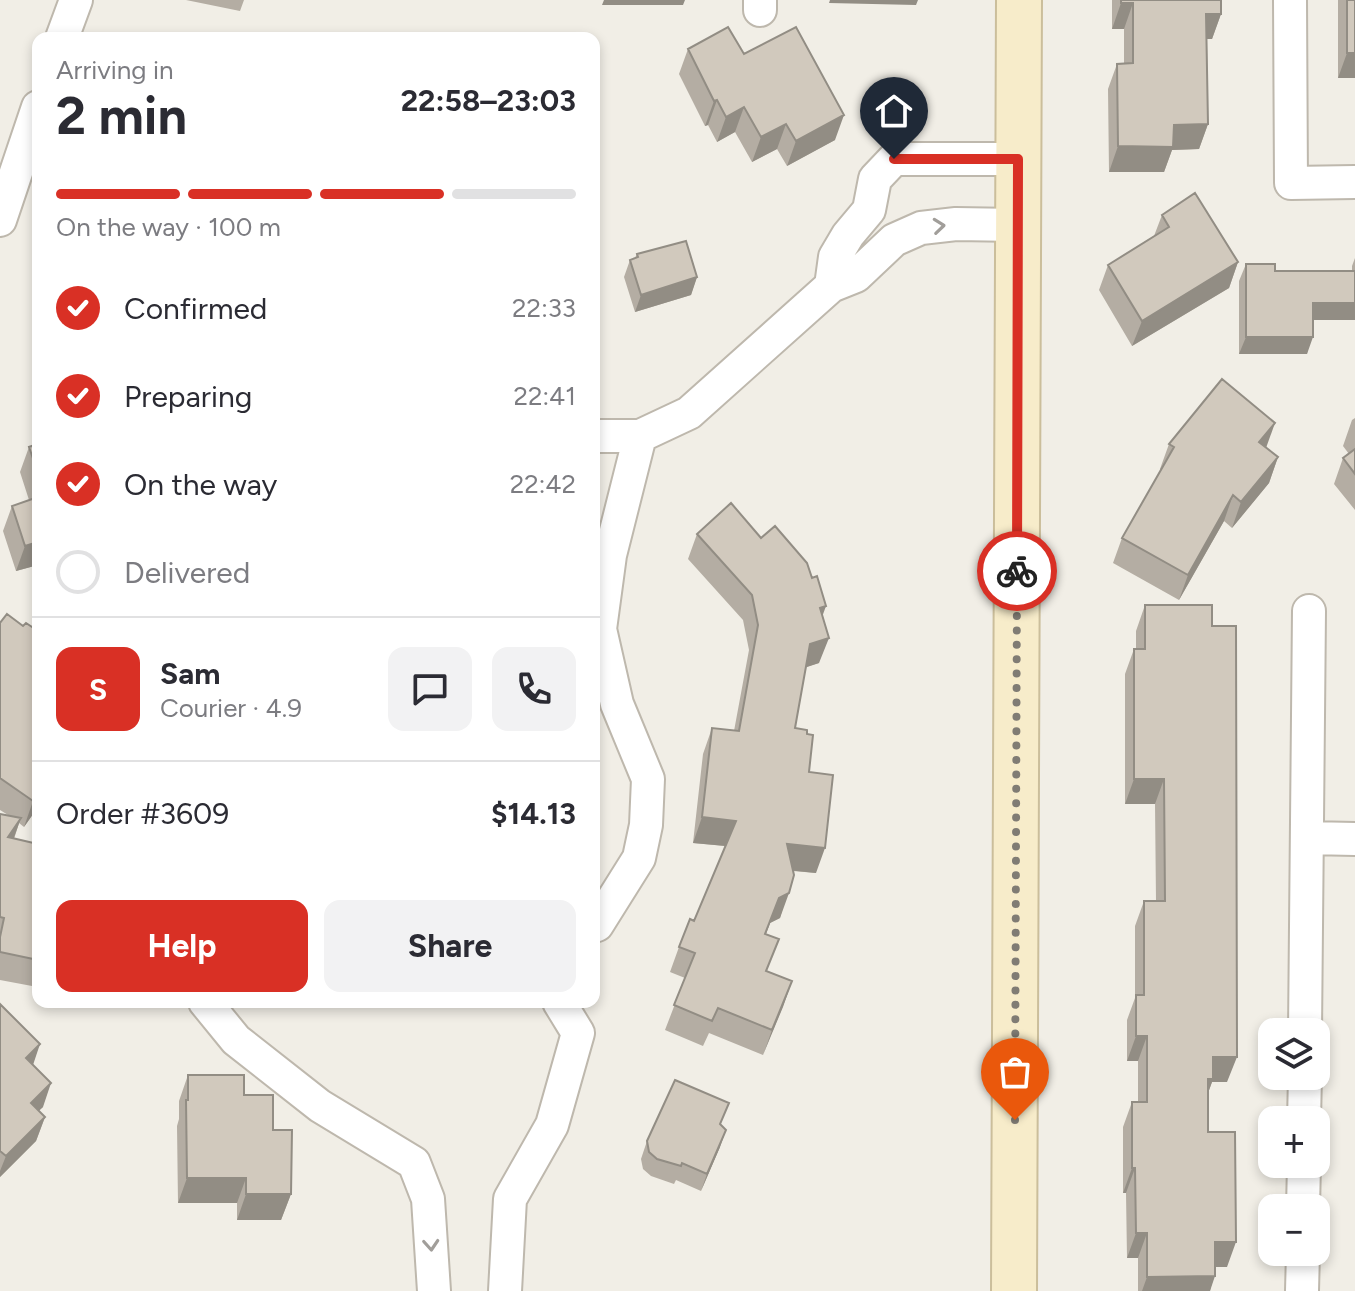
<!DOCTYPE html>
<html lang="en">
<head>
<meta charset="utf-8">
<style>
	:root { --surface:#fff; --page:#f2f2f3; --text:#2b2b33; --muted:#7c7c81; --line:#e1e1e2; --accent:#d93025 }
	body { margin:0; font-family:Figtree,sans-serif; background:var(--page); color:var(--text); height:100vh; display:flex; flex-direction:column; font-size:30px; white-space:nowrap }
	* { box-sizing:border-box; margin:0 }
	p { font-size:26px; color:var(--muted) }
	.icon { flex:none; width:44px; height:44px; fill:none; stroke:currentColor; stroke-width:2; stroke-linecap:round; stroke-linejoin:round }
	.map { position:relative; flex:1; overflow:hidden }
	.drawer { position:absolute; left:32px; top:32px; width:568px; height:976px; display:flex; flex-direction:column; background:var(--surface); border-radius:16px; box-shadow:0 4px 12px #0003 }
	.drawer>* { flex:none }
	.tools { position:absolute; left:1258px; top:1018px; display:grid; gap:16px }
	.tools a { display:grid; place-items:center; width:72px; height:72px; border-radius:16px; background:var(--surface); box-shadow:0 4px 12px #0003; font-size:40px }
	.pin { position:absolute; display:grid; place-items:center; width:68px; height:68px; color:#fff; margin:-82px -34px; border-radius:50% 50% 50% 0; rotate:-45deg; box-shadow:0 0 8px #0007 }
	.pin .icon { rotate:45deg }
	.courier { position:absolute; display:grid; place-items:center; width:80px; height:80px; margin:-40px; border:6px solid #d93025; border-radius:50%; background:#fff; color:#222; box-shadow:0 2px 10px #0007 }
	.head em { font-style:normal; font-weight:700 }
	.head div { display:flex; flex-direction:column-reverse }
	.head { display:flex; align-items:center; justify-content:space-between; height:136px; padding:0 24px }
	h1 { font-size:52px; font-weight:700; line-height:60px }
	.bar { display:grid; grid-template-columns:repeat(4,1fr); gap:12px 8px; align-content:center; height:96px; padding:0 24px }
	.bar i { height:10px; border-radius:6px; background:var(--line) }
	.bar .on { background:var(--accent) }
	.bar p { grid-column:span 4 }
	.line { display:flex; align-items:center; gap:20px; padding:0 24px; border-top:2px solid var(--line) }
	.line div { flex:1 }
	.round { display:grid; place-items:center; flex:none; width:84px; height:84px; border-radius:16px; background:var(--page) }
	ol { padding:0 24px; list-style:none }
	li { display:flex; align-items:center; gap:24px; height:88px }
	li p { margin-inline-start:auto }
	li .icon { padding:8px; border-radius:50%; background:var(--accent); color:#fff; stroke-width:4 }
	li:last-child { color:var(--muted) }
	li i { width:44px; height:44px; border:4px solid var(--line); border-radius:50% }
	.cta { display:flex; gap:16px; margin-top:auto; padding:16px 24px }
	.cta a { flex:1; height:92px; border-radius:16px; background:var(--accent); color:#fff; font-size:32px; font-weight:700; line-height:92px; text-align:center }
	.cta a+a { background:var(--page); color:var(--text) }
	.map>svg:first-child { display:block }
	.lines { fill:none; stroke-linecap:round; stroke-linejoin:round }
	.street-casing { stroke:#beb8ad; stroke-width:36 }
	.secondary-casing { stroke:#cbbe9b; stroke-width:48 }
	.street { stroke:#fff; stroke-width:32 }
	.secondary { stroke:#f7ecca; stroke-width:44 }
	.wall { fill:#b4ada3 }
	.shaded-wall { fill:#928d84 }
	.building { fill:#d1c9bd; stroke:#928d84; stroke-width:2 }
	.oneway { stroke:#a19e9a }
	.done { stroke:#807c74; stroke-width:8; stroke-dasharray:0 14.4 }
	.route { stroke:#d93025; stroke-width:10 }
</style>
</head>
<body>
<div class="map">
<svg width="1355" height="1291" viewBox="0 0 1355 1291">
	<rect width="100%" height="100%" fill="#f1eee6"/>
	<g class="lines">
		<g class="street-casing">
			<path id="street" d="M760,0V10
				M1290,0L1291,183L1355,182
				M62,38L76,0
				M0,220L38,107
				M831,286L835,257L848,235L869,210L875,179L894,159H1018
				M594,436H640L689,413L831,286L856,276L894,240L921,228L956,224L1018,225
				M1308,838L1355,839
				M594,926L597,925L639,858L646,825L648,779L617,704L600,629L610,555L640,436
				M205,1002L236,1040L320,1106L414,1163L428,1199L434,1291
				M1305,1032L1309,611
				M1304,1120L1305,1076
				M1303,1208L1304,1164
				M505,1291L510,1199L552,1125L578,1033L559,1002
				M1302,1291L1303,1252"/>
		</g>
		<g class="secondary-casing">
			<path id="secondary" d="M1014,1291L1019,0"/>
		</g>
		<use href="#street" class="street"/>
		<use href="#secondary" class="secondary"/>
	</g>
	<path class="wall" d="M186,0H244L240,11Z
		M1112,0H1221V14L1212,39H1207L1208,124L1199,149L1172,150L1164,172H1109L1108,89L1117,64H1124V29H1112Z
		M1338,0H1355V78H1338Z
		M688,49L744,54L835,140L787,166L777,149L752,162L735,132L717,142L708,125L705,126L679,74Z
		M1162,215L1238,262L1229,288L1132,346L1099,290L1108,265L1154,236Z
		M637,254L697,277L691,295L635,312L624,277L630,260L635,258Z
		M1355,258V320H1313L1307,354H1239V281L1246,264L1275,271H1352V266Z
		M1355,418V510L1334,484L1343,458L1349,454L1343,446L1352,420Z
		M38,444V565L16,571L3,531L12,506L29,500L20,472L29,447Z
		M1169,444L1266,447L1278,457L1269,483L1232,528L1224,521L1179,600L1113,563L1122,538L1161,470L1160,469Z
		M697,534L822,617L819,663L806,667L795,728L809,772L816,873L793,871L780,918L770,923L766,934L767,971L792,981L763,1055L709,1033L703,1046L665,1030L685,978L670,972L679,947L694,921L725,846L693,843L703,754L712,728L734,731L749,650L743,620L688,559Z
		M1145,605L1212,626L1227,1082H1212L1208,1093V1132L1227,1267H1215L1210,1291H1138V1258H1127L1126,1193H1123V1127L1132,1102H1138V1061H1127V1020L1135,998V926L1144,901H1156L1155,804H1125V674L1134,649H1136V631Z
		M0,623L23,626L38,631V807L24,827L19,823L14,839L38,844V969L32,986L0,980V814L8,815L0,810Z
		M0,1004L33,1065L43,1107L38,1111L45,1117L36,1141L0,1177Z
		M188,1075L244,1095L273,1130L291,1194L281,1220H237V1203H178L177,1126L179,1119V1101Z
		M721,1125L720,1147L701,1191L676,1180L674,1184L651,1176L643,1169L641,1159L647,1141Z"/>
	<path class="shaded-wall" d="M604,0H685L683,5H602Z
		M830,0H918L916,5L829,3Z
		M1121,3H1133L1124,29H1112Z
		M1206,14H1221L1212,39H1197Z
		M1347,53H1355V78H1338Z
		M717,100L708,125L705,126L714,101Z
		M744,107L735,132L717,142L726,117Z
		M844,115L835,140L787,166L796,141Z
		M786,124L777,149L752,162L761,137Z
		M1208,124L1199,149L1172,150L1164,172H1109L1118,146L1174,125Z
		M1238,262L1229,288L1132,346L1142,321Z
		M697,277L691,295L635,312L641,295Z
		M1313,303H1355V320H1307Z
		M1246,337H1313L1307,354H1239Z
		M1275,423L1266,448L1259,442Z
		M1278,457L1269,483L1232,528L1241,502Z
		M1233,495L1224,521L1179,600L1188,575Z
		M38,542V565L16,571L25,546Z
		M826,606L817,631L820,608Z
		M829,638L819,663L801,669L810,644Z
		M1134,779H1164L1155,804H1125Z
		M38,795V807L24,827L33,801Z
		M702,817L736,821L726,846L693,843Z
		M21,818L12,843L8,837Z
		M787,844L825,848L816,873L777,869Z
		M789,893L780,918L770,923L756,959L779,898Z
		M792,981L783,1007L763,1055L772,1030Z
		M1136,1036H1147L1138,1061H1127Z
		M40,1044L32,1068L26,1058Z
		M1213,1057H1237L1227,1082H1212L1204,1104H1198Z
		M51,1083L43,1107L22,1127L31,1103Z
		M45,1117L36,1141L0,1177V1171L6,1156Z
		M726,1130L720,1147L701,1191L707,1174Z
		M1132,1168H1135L1126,1193H1123Z
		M187,1178H246L237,1203H178Z
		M246,1194H291L281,1220H237Z
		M1136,1233H1147L1138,1258H1127Z
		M1215,1242H1236L1227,1267H1206Z
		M1215,1276L1210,1291H1142L1147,1277Z"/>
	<path class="building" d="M1121,0H1221V14H1206L1208,124L1174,125L1173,147L1118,146L1117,64L1133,63V3H1121Z
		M1347,0H1355V53H1347Z
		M728,27L744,54L796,27L844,115L796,141L786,124L761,137L744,107L726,117L717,100L714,101L688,49Z
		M1195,193L1238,262L1142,321L1108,265L1169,227L1162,215Z
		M686,241L697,277L641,295L630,260L638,257L637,254Z
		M1246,264H1275V271H1355V303H1313V337H1246Z
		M1222,379L1275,423L1259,442L1278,457L1241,502L1233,495L1188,575L1122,538L1174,447L1169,444Z
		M38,444V473L29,447Z
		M1355,449V474L1343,458Z
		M38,497V542L25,546L12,506Z
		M731,503L761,538L775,526L807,563L812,578L817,576L826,606L820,608L829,638L810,644L795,728L807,730V734L813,735L809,772L833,775L825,848L787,844L794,875L789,893L779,898L765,934L779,939L766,971L792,981L772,1030L718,1008L712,1021L674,1005L695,953L679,947L690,919L694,921L736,821L702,817L712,728L739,731L758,625L752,595L697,534Z
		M1145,605H1212V626H1236L1237,1057H1213V1079H1208V1132H1235L1236,1242H1215V1276L1147,1277V1233H1136L1135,1168H1132V1102H1147V1036H1136V995H1144V901H1165L1164,779H1134V649H1145Z
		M7,614L23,626L26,623L38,631V795L33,801L0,778V623Z
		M0,814L21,818L8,837L38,844V960L0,952V937L4,918L0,917Z
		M0,1004L40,1044L26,1058L51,1083L31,1103L45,1117L6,1156L0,1151Z
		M188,1075H244V1095H273V1130H292L291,1194H246V1178H187L186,1100H188Z
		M675,1080L729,1103L720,1124L726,1130L707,1174L682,1163L681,1166L657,1159L649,1152L647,1141Z"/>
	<defs><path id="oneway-chevron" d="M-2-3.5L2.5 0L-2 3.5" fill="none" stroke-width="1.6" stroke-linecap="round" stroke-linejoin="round" transform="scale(2)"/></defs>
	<g class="oneway">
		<use href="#oneway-chevron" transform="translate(939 226) rotate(-6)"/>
		<use href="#oneway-chevron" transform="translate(431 1245) rotate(86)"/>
	</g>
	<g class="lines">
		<path class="done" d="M1015,1120L1017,571"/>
		<path class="route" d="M894,159H1018L1017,571"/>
	</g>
</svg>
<div class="tools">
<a><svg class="icon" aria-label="layers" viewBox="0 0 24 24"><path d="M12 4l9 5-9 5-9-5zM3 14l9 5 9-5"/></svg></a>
<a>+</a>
<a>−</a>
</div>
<div class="pin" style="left:1015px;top:1120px;background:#ea580c"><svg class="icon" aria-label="bag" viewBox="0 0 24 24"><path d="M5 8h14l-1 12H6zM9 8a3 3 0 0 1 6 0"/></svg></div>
<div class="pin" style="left:894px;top:159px;background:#1f2937"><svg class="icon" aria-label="home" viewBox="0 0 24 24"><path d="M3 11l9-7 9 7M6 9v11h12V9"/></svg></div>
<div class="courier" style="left:1017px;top:571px"><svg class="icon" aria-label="bike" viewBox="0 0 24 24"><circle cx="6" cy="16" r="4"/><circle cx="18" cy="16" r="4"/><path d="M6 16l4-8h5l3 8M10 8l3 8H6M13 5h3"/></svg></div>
<section class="drawer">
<div class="head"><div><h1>2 min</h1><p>Arriving in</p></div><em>22:58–23:03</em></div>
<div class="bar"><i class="on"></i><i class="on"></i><i class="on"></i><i></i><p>On the way · 100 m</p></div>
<ol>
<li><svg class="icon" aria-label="check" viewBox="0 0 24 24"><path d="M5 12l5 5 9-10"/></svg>Confirmed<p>22:33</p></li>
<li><svg class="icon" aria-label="check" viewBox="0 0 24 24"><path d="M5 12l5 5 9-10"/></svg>Preparing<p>22:41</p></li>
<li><svg class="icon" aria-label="check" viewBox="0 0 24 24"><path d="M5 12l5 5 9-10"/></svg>On the way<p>22:42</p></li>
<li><i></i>Delivered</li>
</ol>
<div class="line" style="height:144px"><b class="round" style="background:var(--accent);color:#fff">S</b><div><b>Sam</b><p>Courier · 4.9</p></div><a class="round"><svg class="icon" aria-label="chat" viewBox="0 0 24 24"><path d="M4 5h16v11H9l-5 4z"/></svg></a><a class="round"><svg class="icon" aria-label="phone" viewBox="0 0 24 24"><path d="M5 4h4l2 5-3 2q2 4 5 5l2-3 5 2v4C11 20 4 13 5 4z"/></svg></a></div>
<div class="line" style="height:104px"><div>Order #3609</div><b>$14.13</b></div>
<div class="cta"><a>Help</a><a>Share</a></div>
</section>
</div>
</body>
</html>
